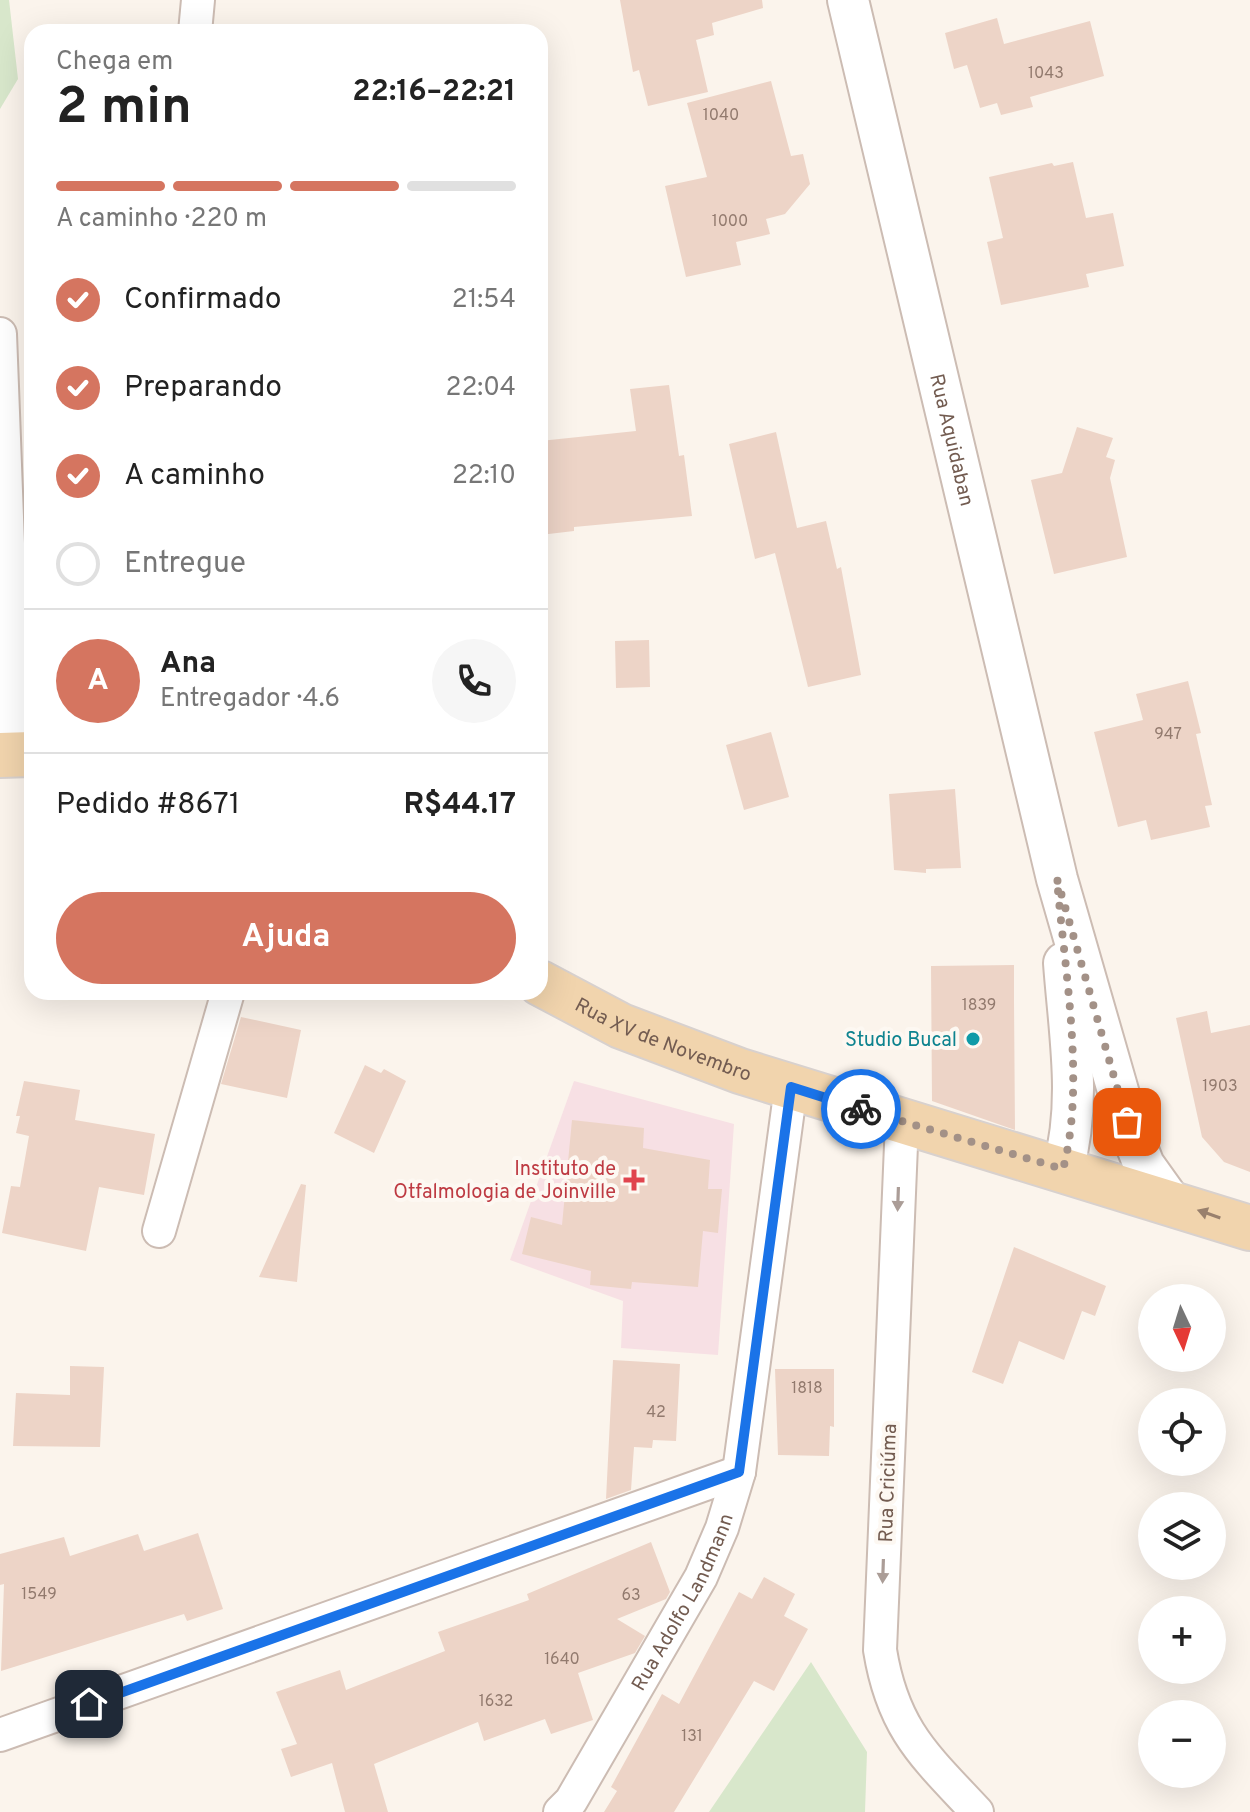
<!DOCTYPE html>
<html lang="pt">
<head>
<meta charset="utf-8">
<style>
	:root { --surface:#fff; --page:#f6f6f6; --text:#222; --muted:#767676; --line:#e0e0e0; --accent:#d57560 }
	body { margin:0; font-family:Overpass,sans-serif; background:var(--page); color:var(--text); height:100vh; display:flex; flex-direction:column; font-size:30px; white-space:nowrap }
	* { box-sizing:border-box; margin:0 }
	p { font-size:26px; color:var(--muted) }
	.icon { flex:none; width:44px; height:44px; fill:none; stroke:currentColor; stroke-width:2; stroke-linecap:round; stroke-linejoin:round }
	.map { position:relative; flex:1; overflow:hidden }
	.drawer { position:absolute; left:24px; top:24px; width:524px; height:976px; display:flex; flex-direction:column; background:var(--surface); border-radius:24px; box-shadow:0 8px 32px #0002 }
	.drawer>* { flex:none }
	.needle { width:52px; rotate:176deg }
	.fabs { position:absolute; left:1138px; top:1284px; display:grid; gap:16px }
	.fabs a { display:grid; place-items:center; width:88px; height:88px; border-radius:50%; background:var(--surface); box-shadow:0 8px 32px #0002; font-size:40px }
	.pin { position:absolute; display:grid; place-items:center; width:68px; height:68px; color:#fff; margin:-34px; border-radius:16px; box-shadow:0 4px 12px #0006 }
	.courier { position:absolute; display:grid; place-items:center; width:80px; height:80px; margin:-40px; border:6px solid #1a73e8; border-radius:50%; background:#fff; color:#222; box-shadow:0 2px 10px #0007 }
	.head em { font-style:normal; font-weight:700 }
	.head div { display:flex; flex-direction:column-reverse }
	.head { display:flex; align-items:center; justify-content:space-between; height:136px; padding:0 32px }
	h1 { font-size:52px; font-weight:700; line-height:60px }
	.bar { display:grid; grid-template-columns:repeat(4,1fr); gap:12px 8px; align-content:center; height:96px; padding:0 32px }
	.bar i { height:10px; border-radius:6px; background:var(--line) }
	.bar .active { background:var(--accent) }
	.bar p { grid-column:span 4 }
	.line { display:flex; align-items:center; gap:20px; padding:0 32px; border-top:2px solid var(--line) }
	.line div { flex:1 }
	.round { display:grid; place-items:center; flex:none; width:84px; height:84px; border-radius:42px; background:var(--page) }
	ol { padding:0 32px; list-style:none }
	li { display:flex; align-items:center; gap:24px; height:88px }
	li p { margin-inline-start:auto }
	li .icon { padding:8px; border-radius:50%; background:var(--accent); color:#fff; stroke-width:4 }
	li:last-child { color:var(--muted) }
	li i { width:44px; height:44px; border:4px solid var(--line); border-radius:50% }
	.button { display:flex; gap:16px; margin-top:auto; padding:16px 32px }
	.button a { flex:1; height:92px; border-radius:48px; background:var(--accent); color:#fff; font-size:32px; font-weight:700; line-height:92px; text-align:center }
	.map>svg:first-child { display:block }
	.medical { fill:#f7e0e4 }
	.green { fill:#d8e7cb }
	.building { fill:#edd4c7 }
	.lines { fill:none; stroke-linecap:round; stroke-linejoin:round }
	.minor-casing { stroke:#ccbcb3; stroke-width:36 }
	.tertiary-casing { stroke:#ccbcb3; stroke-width:44 }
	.primary-casing { stroke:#d8d1ce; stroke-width:48 }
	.minor { stroke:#fff; stroke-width:32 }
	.tertiary { stroke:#fff; stroke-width:40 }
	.primary { stroke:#f1d4ad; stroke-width:44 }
	.oneway { fill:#ab9d97 }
	.oneway2 { fill:#99806d }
	.done { stroke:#a39187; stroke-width:8; stroke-dasharray:0 14.4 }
	.route { stroke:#1a73e8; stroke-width:10 }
	.culture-dot { fill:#0f9aa8; stroke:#fdf8f2; stroke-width:3 }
	.health-dot { fill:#e0444e; stroke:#fdf8f2; stroke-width:3 }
	.labels { text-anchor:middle; stroke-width:8; stroke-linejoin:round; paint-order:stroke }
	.number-label { font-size:16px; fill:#927a6e }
	.street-label { font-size:20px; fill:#735c51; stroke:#fdf8f2 }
	.culture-label { font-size:20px; fill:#0d838f; stroke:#fdf8f2; text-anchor:end }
	.health-label { font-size:20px; fill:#be3a42; stroke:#fdf8f2; text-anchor:end }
</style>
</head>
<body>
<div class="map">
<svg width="1250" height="1812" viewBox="0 0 1250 1812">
	<rect width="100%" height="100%" fill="#fbf4ec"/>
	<path class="medical" d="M574,1081L734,1124L718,1355L621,1348L623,1301L510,1260Z"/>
	<path class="green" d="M0,0H9L18,79L0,109Z
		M811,1662L867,1752L865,1812H709Z"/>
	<path class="building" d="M620,0H762L763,8L712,23L714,35L696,40L708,92L648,106L639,70L633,72Z
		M997,18L1004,44L1090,21L1104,76L1030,97L1033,107L1001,115L997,103L980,108L967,65L954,69L945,33Z
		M771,81L791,156L803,154L810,184L785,214L766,219L770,234L736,242L741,265L686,277L665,186L707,177L687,103Z
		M1073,162L1086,218L1113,213L1124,266L1086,274L1089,287L1001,305L987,242L1003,238L989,177L1052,163L1054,166Z
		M669,385L679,456L684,455L692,516L574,527V531L540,535V441L636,431L630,389Z
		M1077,427L1113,438L1106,457L1115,460L1110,478L1127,557L1054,574L1031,480L1062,473Z
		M776,432L797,528L826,521L837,569L841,567L861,675L808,687L775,553L755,559L729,444Z
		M649,640L650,687L616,688L615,641Z
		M1188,681L1201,733L1196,734L1212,805L1205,806L1210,827L1151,840L1146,820L1118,827L1094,732L1143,720L1136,694Z
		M771,732L789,797L744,810L726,745Z
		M955,789L961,868L926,869V873L894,870L889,794Z
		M1014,965V1001L1015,1130L932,1101L931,966Z
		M1207,1011L1211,1033L1250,1025V1172L1224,1162L1202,1137L1176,1018Z
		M241,1017L301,1030L287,1098L221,1084Z
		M365,1065L381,1073L384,1069L406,1081L374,1153L334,1133Z
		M24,1081L80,1090L75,1120L155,1134L144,1195L99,1187L86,1251L2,1233L11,1186L20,1187L29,1136L16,1133L20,1116H16Z
		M572,1120L644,1128L643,1148L710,1160L708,1189H722L718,1233L703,1231L698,1287L632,1282L631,1289L590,1285L591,1271L522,1254L531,1217L562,1225Z
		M301,1184L306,1185L297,1282L259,1277Z
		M1014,1247L1106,1286L1095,1316L1082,1311L1064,1360L1019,1341L1003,1384L972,1372Z
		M613,1360L680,1364L676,1441L653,1440L652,1448L634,1447L631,1490L606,1499Z
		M70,1366L104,1367L100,1447L13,1446L16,1393L70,1395Z
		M775,1369H834V1427L830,1426L829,1456L778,1455Z
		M198,1533L223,1609L187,1621L184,1614L1,1671L4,1584L0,1585V1554L64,1537L70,1556L138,1534L144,1551Z
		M651,1542L670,1592L666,1599L617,1619L645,1636L635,1653L578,1673L593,1720L551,1734L545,1719L484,1741L478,1722L374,1764L388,1812H345L332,1763L291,1777L281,1749L297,1744L276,1692L340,1670L346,1690L445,1651L438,1632L529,1600L527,1594Z
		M764,1577L795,1594L784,1616L808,1629L774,1691L754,1681L674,1812H604L617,1791L611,1787L662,1694L679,1704L739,1592L752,1599Z"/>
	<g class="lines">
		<g class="minor-casing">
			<g id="minor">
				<path d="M195,32L198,0"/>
				<path d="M0,334L16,753"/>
				<path d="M902,1121L880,1650C893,1730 925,1756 977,1812"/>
				<path d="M159,1231L228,992"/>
				<path d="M0,1735L739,1472"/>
				<path id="s1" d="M560,1812L571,1801L701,1577L722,1528L739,1472L791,1087"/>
			</g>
		</g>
		<g class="tertiary-casing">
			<g id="tertiary">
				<path id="s2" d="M848,0L1057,879L1127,1122L1144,1165L1169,1200"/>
				<path d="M1063,1169C1082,1101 1069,1032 1064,963"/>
			</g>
		</g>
		<g class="primary-casing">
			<g id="primary">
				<path d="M0,755L32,754"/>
				<path id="s3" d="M540,983L621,1026L740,1071L1250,1228"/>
			</g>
		</g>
		<use href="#minor" class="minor"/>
		<use href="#tertiary" class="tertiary"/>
		<use href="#primary" class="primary"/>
	</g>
	<defs><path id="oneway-solid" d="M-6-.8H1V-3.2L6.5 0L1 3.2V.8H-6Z" transform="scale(2)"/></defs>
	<g class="oneway">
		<use href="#oneway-solid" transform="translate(898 1199) rotate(92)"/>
		<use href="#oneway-solid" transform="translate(883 1571) rotate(92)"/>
	</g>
	<use class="oneway2" href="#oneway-solid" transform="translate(1209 1214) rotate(-161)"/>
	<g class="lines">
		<path class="done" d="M861,1109L1063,1169C1086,1085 1064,967 1057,879L1127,1122"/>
		<path class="route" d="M89,1704L739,1472L791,1087L861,1109"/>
	</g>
	<circle class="culture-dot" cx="973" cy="1039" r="8"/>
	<path class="health-dot" d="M630 1168h8v8h8v8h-8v8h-8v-8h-8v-8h8z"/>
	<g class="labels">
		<g class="number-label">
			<text x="1046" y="78">1043</text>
			<text x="721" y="120">1040</text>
			<text x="730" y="226">1000</text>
			<text x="1168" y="739">947</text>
			<text x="979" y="1010">1839</text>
			<text x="1220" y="1091">1903</text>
			<text x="807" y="1393">1818</text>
			<text x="656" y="1417">42</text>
			<text x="39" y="1599">1549</text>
			<text x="631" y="1600">63</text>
			<text x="562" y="1664">1640</text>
			<text x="496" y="1706">1632</text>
			<text x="692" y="1741">131</text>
		</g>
		<g class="street-label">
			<text dy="7" stroke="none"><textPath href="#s2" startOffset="452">Rua Aquidaban</textPath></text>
			<text dy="7" stroke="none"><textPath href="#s3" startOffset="136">Rua XV de Novembro</textPath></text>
			<text transform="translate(887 1483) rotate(-88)" y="7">Rua Criciúma</text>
			<text dy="7" stroke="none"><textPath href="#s1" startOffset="244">Rua Adolfo Landmann</textPath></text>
		</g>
		<g class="culture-label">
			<text x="957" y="1046">Studio Bucal</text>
		</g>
		<g class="health-label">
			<text x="616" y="1175">Instituto de<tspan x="616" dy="23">Otfalmologia de Joinville</tspan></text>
		</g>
	</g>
</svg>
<div class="fabs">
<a><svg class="needle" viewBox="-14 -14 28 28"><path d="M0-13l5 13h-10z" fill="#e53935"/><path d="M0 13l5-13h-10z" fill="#767676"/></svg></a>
<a><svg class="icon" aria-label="locate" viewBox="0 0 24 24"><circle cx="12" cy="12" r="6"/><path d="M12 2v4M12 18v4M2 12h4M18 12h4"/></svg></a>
<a><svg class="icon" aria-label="layers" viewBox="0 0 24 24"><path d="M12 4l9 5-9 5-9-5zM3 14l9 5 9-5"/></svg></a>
<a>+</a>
<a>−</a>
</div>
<div class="pin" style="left:1127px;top:1122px;background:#ea580c"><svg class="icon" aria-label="bag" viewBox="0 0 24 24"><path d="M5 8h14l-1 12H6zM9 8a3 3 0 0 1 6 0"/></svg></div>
<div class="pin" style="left:89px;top:1704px;background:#1f2937"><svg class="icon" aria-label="home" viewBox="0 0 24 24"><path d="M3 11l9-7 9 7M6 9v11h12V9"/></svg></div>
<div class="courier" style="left:861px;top:1109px"><svg class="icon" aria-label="bike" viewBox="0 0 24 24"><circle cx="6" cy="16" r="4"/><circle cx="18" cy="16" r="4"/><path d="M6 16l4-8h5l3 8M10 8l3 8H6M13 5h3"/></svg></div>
<section class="drawer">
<div class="head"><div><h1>2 min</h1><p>Chega em</p></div><em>22:16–22:21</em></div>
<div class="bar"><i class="active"></i><i class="active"></i><i class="active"></i><i></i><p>A caminho · 220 m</p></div>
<ol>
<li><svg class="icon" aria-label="check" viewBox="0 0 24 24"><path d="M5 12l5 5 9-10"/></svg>Confirmado<p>21:54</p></li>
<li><svg class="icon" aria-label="check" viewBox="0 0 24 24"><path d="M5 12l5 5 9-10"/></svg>Preparando<p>22:04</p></li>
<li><svg class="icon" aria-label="check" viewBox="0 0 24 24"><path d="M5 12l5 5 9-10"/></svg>A caminho<p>22:10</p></li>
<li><i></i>Entregue</li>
</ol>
<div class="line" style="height:144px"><b class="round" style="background:var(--accent);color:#fff">A</b><div><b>Ana</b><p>Entregador · 4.6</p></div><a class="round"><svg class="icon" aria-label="phone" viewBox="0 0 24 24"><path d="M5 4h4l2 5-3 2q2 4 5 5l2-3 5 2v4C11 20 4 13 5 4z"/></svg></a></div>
<div class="line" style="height:104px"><div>Pedido #8671</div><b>R$44.17</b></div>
<div class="button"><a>Ajuda</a></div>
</section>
</div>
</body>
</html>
